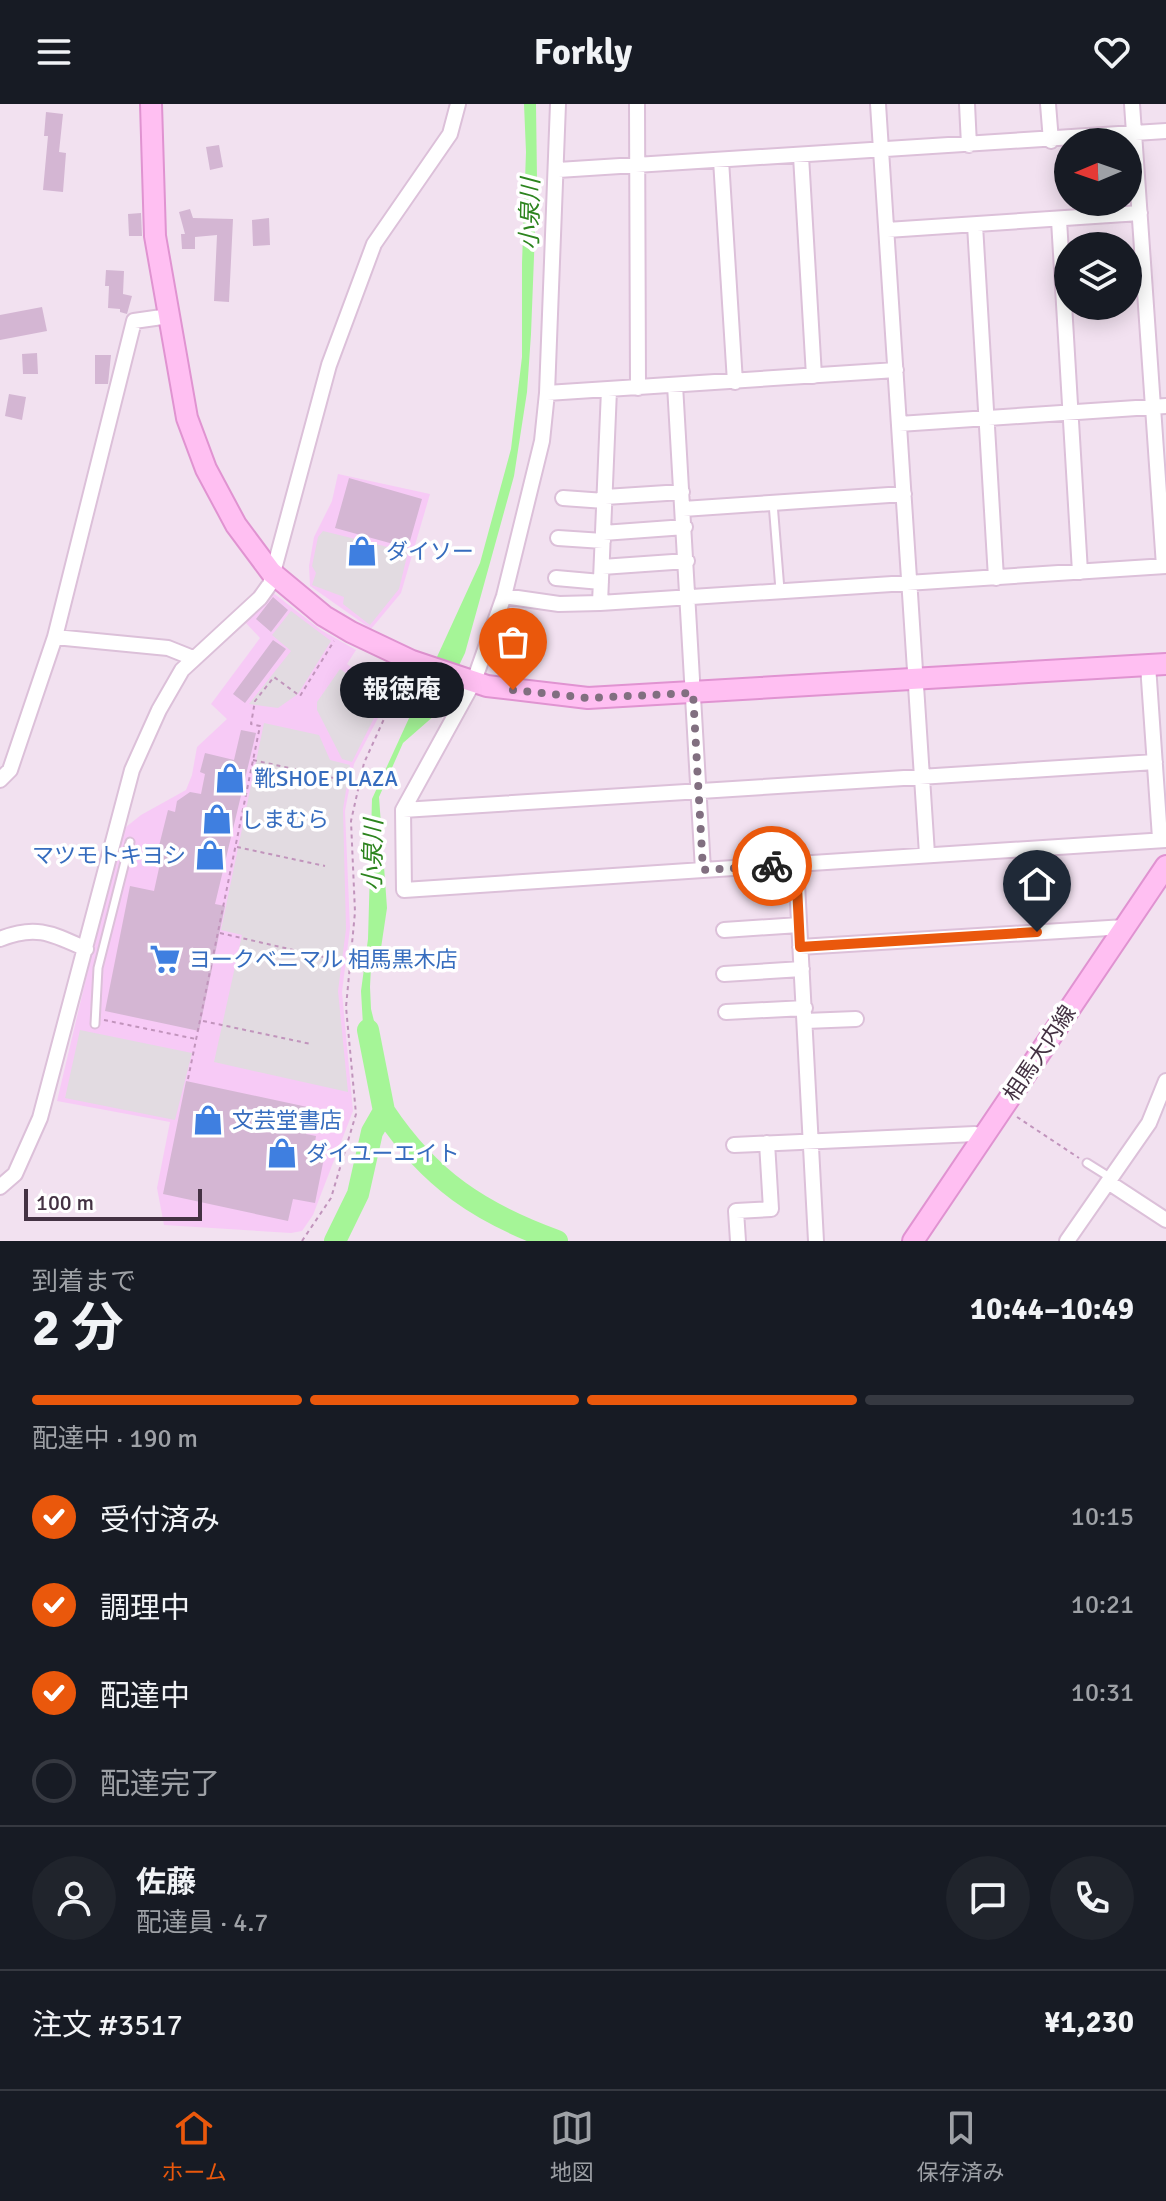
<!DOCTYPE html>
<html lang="ja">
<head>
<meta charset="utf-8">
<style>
	:root { --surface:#171b24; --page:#20242c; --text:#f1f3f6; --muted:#9ea1a6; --line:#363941; --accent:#ea580c }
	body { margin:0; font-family:Signika,"Noto Sans JP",sans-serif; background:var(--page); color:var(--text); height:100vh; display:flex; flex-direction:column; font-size:30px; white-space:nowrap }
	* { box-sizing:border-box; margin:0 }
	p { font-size:26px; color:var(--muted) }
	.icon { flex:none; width:44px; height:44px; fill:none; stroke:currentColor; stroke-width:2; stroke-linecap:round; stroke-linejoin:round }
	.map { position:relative; height:1137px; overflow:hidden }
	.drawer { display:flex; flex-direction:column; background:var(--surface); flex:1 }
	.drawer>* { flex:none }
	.needle { width:52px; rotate:268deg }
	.buttons { position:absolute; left:1054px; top:24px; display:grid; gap:16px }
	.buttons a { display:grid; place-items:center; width:88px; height:88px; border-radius:50%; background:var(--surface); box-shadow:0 4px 20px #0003; font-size:40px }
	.scale { position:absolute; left:24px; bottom:20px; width:178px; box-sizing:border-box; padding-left:8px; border:4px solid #443243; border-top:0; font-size:22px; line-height:28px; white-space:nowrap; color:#443243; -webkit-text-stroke:6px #fff; paint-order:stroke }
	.pin { position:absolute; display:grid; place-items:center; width:68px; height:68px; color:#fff; margin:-82px -34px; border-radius:50% 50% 50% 0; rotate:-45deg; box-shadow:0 0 8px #0007 }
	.pin .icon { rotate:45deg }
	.courier { position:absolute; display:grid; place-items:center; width:80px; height:80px; margin:-40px; border:6px solid #ea580c; border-radius:50%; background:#fff; color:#222; box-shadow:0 2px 10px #0007 }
	.bubble { position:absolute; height:56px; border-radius:28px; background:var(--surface); box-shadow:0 4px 20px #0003; font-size:26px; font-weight:700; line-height:56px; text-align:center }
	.headline em { font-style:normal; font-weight:700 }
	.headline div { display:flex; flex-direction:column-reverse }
	.headline { display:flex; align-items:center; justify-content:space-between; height:136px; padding:0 32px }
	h1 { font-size:52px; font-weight:700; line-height:60px }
	.bar { display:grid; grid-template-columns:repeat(4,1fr); gap:12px 8px; align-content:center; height:96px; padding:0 32px }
	.bar i { height:10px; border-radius:6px; background:var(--line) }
	.bar .on { background:var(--accent) }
	.bar p { grid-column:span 4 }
	.line { display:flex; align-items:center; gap:20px; padding:0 32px; border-top:2px solid var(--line) }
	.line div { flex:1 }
	.round { display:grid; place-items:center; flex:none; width:84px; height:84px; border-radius:42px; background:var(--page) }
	ol { padding:0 32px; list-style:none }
	li { display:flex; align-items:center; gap:24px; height:88px }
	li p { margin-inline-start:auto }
	li .icon { padding:8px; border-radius:50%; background:var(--accent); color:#fff; stroke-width:4 }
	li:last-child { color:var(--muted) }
	li i { width:44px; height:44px; border:4px solid var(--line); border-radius:50% }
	header { display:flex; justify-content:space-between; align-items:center; height:104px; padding:0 32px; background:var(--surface); font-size:36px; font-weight:700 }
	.tab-bar { display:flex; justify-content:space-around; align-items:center; height:112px; border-top:2px solid var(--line); background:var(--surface); font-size:22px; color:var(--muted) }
	.tab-bar a { display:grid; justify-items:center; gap:4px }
	.tab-bar .on { color:var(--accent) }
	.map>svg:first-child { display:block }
	.commercial { fill:#f7caf6 }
	.parking { fill:#e2dbe1 }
	.water { fill:#a5f597 }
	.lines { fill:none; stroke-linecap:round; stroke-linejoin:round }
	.river { stroke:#a5f597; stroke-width:22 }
	.building { fill:#d4b6d3 }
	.lane-casing { stroke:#dcc0d9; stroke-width:11 }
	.street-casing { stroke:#dcc0d9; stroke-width:18 }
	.secondary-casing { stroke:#e093d1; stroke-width:24 }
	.path { stroke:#c194bc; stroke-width:2; stroke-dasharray:4 4; stroke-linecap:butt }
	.lane { stroke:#fff; stroke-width:7 }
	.street { stroke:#fff; stroke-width:14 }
	.secondary { stroke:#ffbff2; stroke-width:20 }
	.done { stroke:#816f80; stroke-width:8; stroke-dasharray:0 14.4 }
	.route { stroke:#ea580c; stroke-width:10 }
	.labels { text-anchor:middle; stroke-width:7; stroke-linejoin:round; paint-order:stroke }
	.shop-label { font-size:22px; fill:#366cbe; stroke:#fff; text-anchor:start }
	.street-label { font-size:22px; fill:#443243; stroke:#fff }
	.water-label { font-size:24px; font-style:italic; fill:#2c841e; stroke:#fff }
</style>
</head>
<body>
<header><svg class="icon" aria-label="menu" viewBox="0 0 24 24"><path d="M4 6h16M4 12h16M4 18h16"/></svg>Forkly<svg class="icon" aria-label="heart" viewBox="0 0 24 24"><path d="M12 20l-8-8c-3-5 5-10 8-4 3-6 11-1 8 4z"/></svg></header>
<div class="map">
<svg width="1166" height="1137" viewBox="0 0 1166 1137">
	<rect width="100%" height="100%" fill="#f2e1f0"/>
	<path class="commercial" d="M338,370L430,390L401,489L371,525L310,482L309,462L314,433L332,397Z
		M272,488L321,526L356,546L347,560L389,593L354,660L345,707L350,824L342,888L353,1007L313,1111L302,1127L291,1129L164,1121L157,1084L170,1018L57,997L121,727L141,711L186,686L192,671L197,643L227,615L211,600L260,534L245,518Z"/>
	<path class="parking" d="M323,427L408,448L399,485L370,521L343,500L344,493L312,481L316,469L312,462L318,433Z
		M291,507L331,537L298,590L278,604L249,600L291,547L272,531Z
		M340,565L384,594L352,658L342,655L317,606V598Z
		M264,619L319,631L330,656L350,661L343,705L346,825L338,887L348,988L214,958L242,831L221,826Z
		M80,926L192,949L175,1016L65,994Z"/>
	<path class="water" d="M524,0H536L537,76L531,230L527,288L514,372L465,549L435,611L403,639L379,693L387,804L381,844L371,862L370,883L371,905L384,957L365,956L361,887L368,835L372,695L480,459L511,345L522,253V159L526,48Z"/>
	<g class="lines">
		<path class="river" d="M384,1007C430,1076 480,1109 557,1137
			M335,1137L358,1090L372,1028L384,1007L368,926"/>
	</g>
	<path class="building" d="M46,8L63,10L59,48L66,49L63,88L43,86L48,32H44Z
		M219,41L223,63L210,66L206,43Z
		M190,105L193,114L233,115L229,198L214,197L217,131L195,133V145H182L181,130H185L179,108Z
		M141,109L142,132H129L128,110Z
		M269,114L270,141L253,142L252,116Z
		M106,166L124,167L123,190L132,192L127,210L120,208V205L108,204L109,182H105Z
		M42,203L47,227L0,236V211Z
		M37,249L38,270H23L22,250Z
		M95,251H111L108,280H95Z
		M9,290L26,293L22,316L5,312Z
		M349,374L422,395L408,444L335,424Z
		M273,493L288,506L271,528L256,515Z
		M273,536L286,545L245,599L233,590Z
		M241,626L256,629L215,800L225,802L199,927L105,907L130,782L154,787L161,755L156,754L168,706L175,708L177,697L190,688L201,690L205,670L200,668L205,649L234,656Z
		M186,977L312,1004L306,1030L316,1032L313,1051L324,1054L315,1099L293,1095L288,1117L163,1090Z"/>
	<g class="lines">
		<g class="lane-casing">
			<path id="lane" d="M773,399L780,486
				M95,920L98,864L130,738
				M1087,1059L1111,1074"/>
		</g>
		<g class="street-casing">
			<path id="street" d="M558,0L547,289L542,337L504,492L474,577L403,706L404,786L703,766
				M637,0L638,284
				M878,0L927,750
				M967,0L969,41
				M1048,0L1051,37
				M1132,0L1164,462
				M801,52L814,272
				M721,56L735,278
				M558,66L1166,27
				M1059,116L1080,468
				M975,121L996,474
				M887,126L1140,109
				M675,281L703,766L1166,736
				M547,289L896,266
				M899,320L1166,302
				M605,393L682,388
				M563,394L605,397
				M683,405L904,390
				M603,429L685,423
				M558,434L603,437
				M602,463L687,457
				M556,474L601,478
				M504,492L559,500L600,499L1166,462
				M600,499L609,286
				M55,533L168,544L193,554
				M1148,561L1160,734
				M0,676L10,666L55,533L134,217L169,212
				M403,706L1155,658
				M796,761L816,1137
				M724,826L799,821
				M0,835C36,820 53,830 86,845
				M800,843L1125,823
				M724,870L802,865
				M726,908L805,904
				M805,917L856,915
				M734,1041L975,1030L982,1033
				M1108,1078L1149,1019L1166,977
				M0,1083L15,1070L40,1014L132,666L159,606L182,566L260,494L270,480L329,261L374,140L450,30L458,0
				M738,1137L736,1107L771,1105L767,1039
				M1067,1137L1108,1078L1166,1116"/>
		</g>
		<g class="secondary-casing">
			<path id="secondary" d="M151,0L155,132L187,314L206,365L236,421L271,468L324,512L351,528L412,557L487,582L588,594L1166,560
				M913,1137L1166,762"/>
		</g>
		<path class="path" d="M253,656L334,674
			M237,743L325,762
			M220,829L328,854
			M104,916L196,935
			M203,917L311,940
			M188,975L260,622L251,620L255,597L274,573L300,592L334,537
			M1017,1013L1079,1054
			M302,1137L331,1094L356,1010L346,903L355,808L351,717L364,659L404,571"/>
		<use href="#lane" class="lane"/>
		<use href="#street" class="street"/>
		<use href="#secondary" class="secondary"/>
	</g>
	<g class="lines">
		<path class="done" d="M513,586L588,594L693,589L703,766L772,762"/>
		<path class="route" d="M772,762L796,761L800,843L1037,828"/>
	</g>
	<defs>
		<g id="shop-bare" transform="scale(2.4)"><path d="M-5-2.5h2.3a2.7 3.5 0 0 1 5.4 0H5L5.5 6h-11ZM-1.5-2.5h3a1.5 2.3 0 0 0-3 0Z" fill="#3f7fe0" stroke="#fff" stroke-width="2.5" paint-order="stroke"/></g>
		<g id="supermarket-bare" transform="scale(2.4)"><path d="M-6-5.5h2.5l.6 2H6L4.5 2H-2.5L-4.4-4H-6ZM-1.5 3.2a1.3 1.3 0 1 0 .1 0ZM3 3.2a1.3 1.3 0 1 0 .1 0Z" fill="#3f7fe0" stroke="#fff" stroke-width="2.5" paint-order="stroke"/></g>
	</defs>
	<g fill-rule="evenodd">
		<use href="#shop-bare" x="362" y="447"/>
		<use href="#shop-bare" x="230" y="674"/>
		<use href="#shop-bare" x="217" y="715"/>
		<use href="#shop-bare" x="210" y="751"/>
		<use href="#supermarket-bare" x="165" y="855"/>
		<use href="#shop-bare" x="208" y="1016"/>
		<use href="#shop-bare" x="282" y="1049"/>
	</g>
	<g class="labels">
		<g class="shop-label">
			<text x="386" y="455">ダイソー</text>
			<text x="254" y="682">靴SHOE PLAZA</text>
			<text x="241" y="723">しまむら</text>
			<text x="186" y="759" text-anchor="end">マツモトキヨシ</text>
			<text x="189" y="863">ヨークベニマル 相馬黒木店</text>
			<text x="232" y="1024">文芸堂書店</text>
			<text x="306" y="1057">ダイユーエイト</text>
		</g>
		<g class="street-label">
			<text transform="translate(1039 949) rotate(-56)" y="8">相馬大内線</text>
		</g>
		<g class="water-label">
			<text transform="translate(530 110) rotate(-89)" y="8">小泉川</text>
			<text transform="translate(373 751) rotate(-89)" y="8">小泉川</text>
		</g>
	</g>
</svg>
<div class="buttons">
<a><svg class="needle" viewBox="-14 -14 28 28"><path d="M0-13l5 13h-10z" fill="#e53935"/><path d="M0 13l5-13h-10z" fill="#9ea1a6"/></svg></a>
<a><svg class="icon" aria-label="layers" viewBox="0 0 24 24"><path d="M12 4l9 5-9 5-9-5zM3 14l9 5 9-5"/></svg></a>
</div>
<div class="scale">100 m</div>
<div class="pin" style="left:513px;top:586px;background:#ea580c"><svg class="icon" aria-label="bag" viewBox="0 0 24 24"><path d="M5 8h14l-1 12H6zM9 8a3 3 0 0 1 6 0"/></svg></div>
<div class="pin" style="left:1037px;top:828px;background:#1f2937"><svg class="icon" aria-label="home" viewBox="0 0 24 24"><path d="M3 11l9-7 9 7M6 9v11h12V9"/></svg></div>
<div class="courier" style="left:772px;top:762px"><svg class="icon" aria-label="bike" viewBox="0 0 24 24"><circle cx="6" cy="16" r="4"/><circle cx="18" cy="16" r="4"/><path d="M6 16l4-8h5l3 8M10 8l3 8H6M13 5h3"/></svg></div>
<div class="bubble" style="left:340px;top:558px;width:124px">報徳庵</div>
</div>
<section class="drawer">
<div class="headline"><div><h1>2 分</h1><p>到着まで</p></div><em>10:44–10:49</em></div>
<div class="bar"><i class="on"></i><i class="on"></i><i class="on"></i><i></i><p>配達中 · 190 m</p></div>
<ol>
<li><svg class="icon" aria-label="check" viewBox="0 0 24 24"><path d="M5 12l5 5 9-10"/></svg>受付済み<p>10:15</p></li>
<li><svg class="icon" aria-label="check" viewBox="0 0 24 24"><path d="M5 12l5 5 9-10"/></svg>調理中<p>10:21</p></li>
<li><svg class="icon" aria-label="check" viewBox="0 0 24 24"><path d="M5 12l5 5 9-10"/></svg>配達中<p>10:31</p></li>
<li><i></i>配達完了</li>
</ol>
<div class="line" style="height:144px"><a class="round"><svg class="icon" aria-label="person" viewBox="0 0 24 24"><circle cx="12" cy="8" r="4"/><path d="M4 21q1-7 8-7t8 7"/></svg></a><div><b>佐藤</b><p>配達員 · 4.7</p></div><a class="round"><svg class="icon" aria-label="chat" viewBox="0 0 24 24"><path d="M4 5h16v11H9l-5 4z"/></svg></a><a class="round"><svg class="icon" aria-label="phone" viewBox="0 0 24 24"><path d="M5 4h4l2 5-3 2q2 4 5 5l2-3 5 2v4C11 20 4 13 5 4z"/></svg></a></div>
<div class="line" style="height:104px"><div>注文 #3517</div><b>¥1,230</b></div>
</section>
<nav class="tab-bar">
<a class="on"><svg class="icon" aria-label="home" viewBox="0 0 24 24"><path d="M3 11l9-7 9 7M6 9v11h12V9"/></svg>ホーム</a>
<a><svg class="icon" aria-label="map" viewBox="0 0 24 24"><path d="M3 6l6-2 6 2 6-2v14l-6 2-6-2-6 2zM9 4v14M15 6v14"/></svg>地図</a>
<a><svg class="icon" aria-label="saved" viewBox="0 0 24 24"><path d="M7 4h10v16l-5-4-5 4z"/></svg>保存済み</a>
</nav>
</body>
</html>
